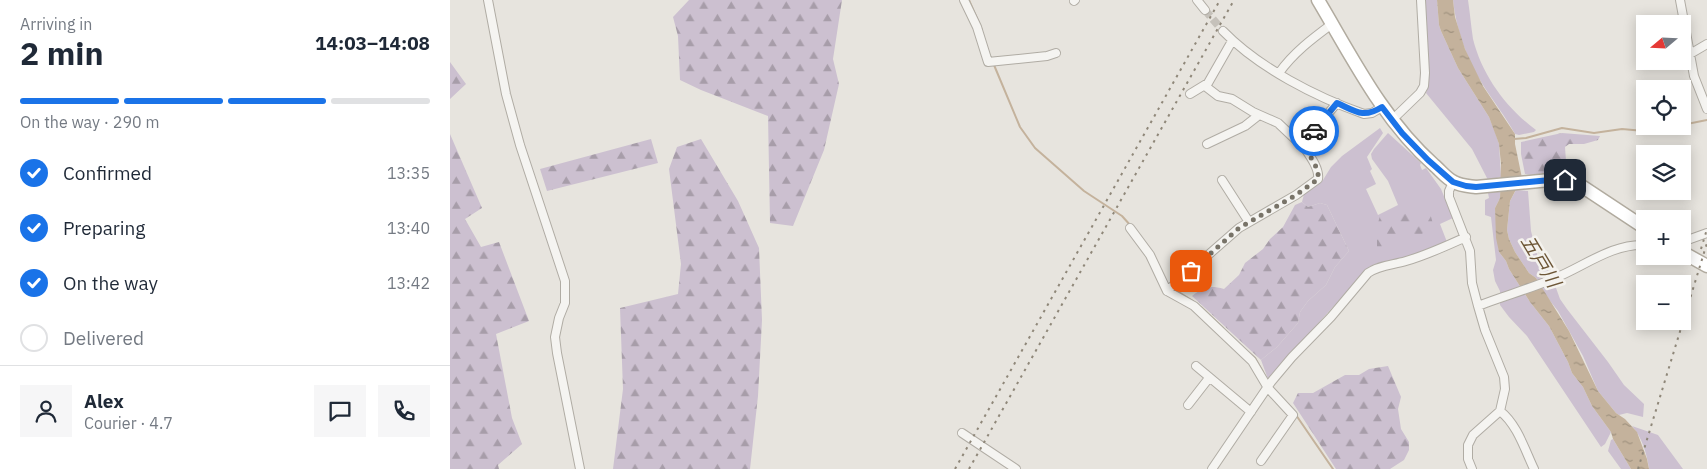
<!DOCTYPE html>
<html lang="en">
<head>
<meta charset="utf-8">
<style>
	:root { --surface:#fff; --page:#f6f6f7; --text:#1f2937; --muted:#747a83; --line:#e0e1e3; --accent:#1a73e8 }
	body { margin:0; font-family:"IBM Plex Sans","Noto Sans JP",sans-serif; background:var(--page); color:var(--text); height:100vh; display:flex; flex-direction:column; font-size:19px; white-space:nowrap }
	* { box-sizing:border-box; margin:0 }
	p { font-size:16px; color:var(--muted) }
	.icon { flex:none; width:28px; height:28px; fill:none; stroke:currentColor; stroke-width:2; stroke-linecap:round; stroke-linejoin:round }
	.map { position:relative; flex:1; overflow:hidden }
	.sheet { display:flex; flex-direction:column; background:var(--surface); width:450px }
	.sheet>* { flex:none }
	.needle { width:32px; rotate:251deg }
	.tools { position:absolute; left:1186px; top:15px; display:grid; gap:10px }
	.tools a { display:grid; place-items:center; width:55px; height:55px; border-radius:0px; background:var(--surface); box-shadow:0 2px 12px #0003; font-size:25px }
	.pin { position:absolute; display:grid; place-items:center; width:42px; height:42px; color:#fff; margin:-21px; border-radius:10px; box-shadow:0 2px 8px #0006 }
	.courier { position:absolute; display:grid; place-items:center; width:50px; height:50px; margin:-25px; border:4px solid #1a73e8; border-radius:50%; background:#fff; color:#222; box-shadow:0 1px 6px #0007 }
	.head em { font-style:normal; font-weight:700 }
	.head div { display:flex; flex-direction:column-reverse }
	.head { display:flex; align-items:center; justify-content:space-between; height:85px; padding:0 20px }
	h1 { font-size:32px; font-weight:700; line-height:38px }
	.bar { display:grid; grid-template-columns:repeat(4,1fr); gap:8px 5px; align-content:center; height:60px; padding:0 20px }
	.bar i { height:6px; border-radius:4px; background:var(--line) }
	.bar .active { background:var(--accent) }
	.bar p { grid-column:span 4 }
	.line { display:flex; align-items:center; gap:12px; padding:0 20px; border-top:1px solid var(--line) }
	.line div { flex:1 }
	.round { display:grid; place-items:center; flex:none; width:52px; height:52px; border-radius:0px; background:var(--page) }
	ol { padding:0 20px; list-style:none }
	li { display:flex; align-items:center; gap:15px; height:55px }
	li p { margin-inline-start:auto }
	li .icon { padding:5px; border-radius:50%; background:var(--accent); color:#fff; stroke-width:4 }
	li:last-child { color:var(--muted) }
	li i { width:28px; height:28px; border:2px solid var(--line); border-radius:50% }
	main { display:flex; flex:1; min-height:0 }
	.map>svg:first-child { display:block }
	.grass { fill:#ccc0d0 }
	.forest { fill:url(#forest-firs) }
	.water { fill:url(#water-ripples) }
	.lines { fill:none; stroke-linecap:round; stroke-linejoin:round }
	.stream { stroke:#c4b29c; stroke-width:2 }
	.minor-tunnel { stroke:#c5c1ba; stroke-width:8; stroke-dasharray:8 4; stroke-linecap:butt }
	.minor-casing { stroke:#b0aca4; stroke-width:10 }
	.primary-casing { stroke:#b1ab9f; stroke-width:15 }
	.minor { stroke:#f5f4f1; stroke-width:8 }
	.primary { stroke:#fff; stroke-width:12 }
	.rail { stroke:#8f8779; stroke-width:2; stroke-dasharray:2.5 5; stroke-linecap:butt }
	.done { stroke:#787368; stroke-width:5; stroke-dasharray:0 9 }
	.route { stroke:#1a73e8; stroke-width:6 }
	.labels { text-anchor:middle; stroke-width:5; stroke-linejoin:round; paint-order:stroke }
	.water-label { font-size:19px; font-style:italic; fill:#6d5636; stroke:#f4f2ee }
</style>
</head>
<body>
<main>
<section class="sheet">
<div class="head"><div><h1>2 min</h1><p>Arriving in</p></div><em>14:03–14:08</em></div>
<div class="bar"><i class="active"></i><i class="active"></i><i class="active"></i><i></i><p>On the way · 290 m</p></div>
<ol>
<li><svg class="icon" aria-label="check" viewBox="0 0 24 24"><path d="M5 12l5 5 9-10"/></svg>Confirmed<p>13:35</p></li>
<li><svg class="icon" aria-label="check" viewBox="0 0 24 24"><path d="M5 12l5 5 9-10"/></svg>Preparing<p>13:40</p></li>
<li><svg class="icon" aria-label="check" viewBox="0 0 24 24"><path d="M5 12l5 5 9-10"/></svg>On the way<p>13:42</p></li>
<li><i></i>Delivered</li>
</ol>
<div class="line" style="height:90px"><a class="round"><svg class="icon" aria-label="person" viewBox="0 0 24 24"><circle cx="12" cy="8" r="4"/><path d="M4 21q1-7 8-7t8 7"/></svg></a><div><b>Alex</b><p>Courier · 4.7</p></div><a class="round"><svg class="icon" aria-label="chat" viewBox="0 0 24 24"><path d="M4 5h16v11H9l-5 4z"/></svg></a><a class="round"><svg class="icon" aria-label="phone" viewBox="0 0 24 24"><path d="M5 4h4l2 5-3 2q2 4 5 5l2-3 5 2v4C11 20 4 13 5 4z"/></svg></a></div>
</section>
<div class="map">
<svg width="1257" height="469" viewBox="0 0 1257 469">
	<defs>
		<pattern id="forest-firs" width="22" height="20" patternUnits="userSpaceOnUse" patternTransform="scale(1.25)"><rect width="22" height="20" fill="#ccc0d0"/><path d="M5 1l3.5 6h-7zM16 11l3.5 6h-7z" fill="#a79da9"/></pattern>
		<pattern id="water-ripples" width="26" height="14" patternUnits="userSpaceOnUse" patternTransform="scale(1.25)"><rect width="26" height="14" fill="#c4b29c"/><path d="M2 4q2-2 4 0t4 0M15 11q2-2 4 0t4 0" fill="none" stroke="#a0927f"/></pattern>
	</defs>
	<rect width="100%" height="100%" fill="#e7e4de"/>
	<path class="grass" d="M975,0H987L989,25L991,31L1008,68L1039,117L1045,132L1049,144L1051,177L1038,180L1022,149L976,93L979,83Z
		M1003,0H1018C1020,13 1021,26 1023,39C1032,75 1056,108 1086,130L1084,132L1069,135L1065,134C1056,117 1043,101 1033,85C1017,60 1006,29 1003,0Z
		M930,128L933,133L917,157L922,169L920,171L926,184L916,189L928,215L948,205L938,181L922,159L921,154L924,149L938,133L971,163L970,165L972,170L976,168L991,189L1003,218L990,224L997,242L955,258L928,263L919,267L818,379L811,360L827,347L848,323L850,312L858,301L876,285L885,267L899,251L877,205L870,203L858,207L852,202L854,194L873,180L881,167L892,156Z
		M1066,190L1078,191L1081,231L1088,258L1101,274L1110,299L1117,309L1158,362L1174,385L1194,404L1193,417L1177,413L1169,415L1166,413L1148,391L1133,356L1108,311L1097,297L1086,278L1079,273L1065,252L1059,239L1057,230L1060,201Z
		M1050,191V198L1045,208L1049,252L1056,261L1059,269L1080,302L1099,326L1118,362L1122,373L1133,387L1142,406L1161,432L1155,444L1151,447L1077,336L1059,317L1050,305V291L1045,281L1043,270L1046,260L1041,217L1035,215V200L1039,198L1038,193Z
		M1182,426L1208,435L1233,469H1199C1197,454 1192,437 1182,426Z
		M1163,439L1181,469H1171L1158,451L1161,440Z"/>
	<path class="forest" d="M239,0H392L383,59L389,84L374,150L343,226L320,223L318,116L251,90L230,80L228,36L223,17Z
		M0,62L16,84L0,99Z
		M1112,133L1150,136L1148,140L1134,144H1119L1115,147L1116,161L1108,171C1097,172 1085,176 1075,174L1071,154V142Z
		M0,134L32,208L15,219L31,247L49,242L79,321L46,334L62,418L72,444L48,465L49,469H0Z
		M201,139L208,163L97,191L90,169Z
		M251,139L288,201L309,248L312,320L308,396L300,469H163L173,389L170,308L228,294L231,264L219,169L227,147Z
		M852,202L858,207L870,203L877,205L899,251L885,267L876,285L858,301L850,312L848,323L827,347L811,360L742,296C754,287 759,285 774,289L789,275L795,263L813,249L820,239L833,227L845,205Z
		M963,203V213L968,214L980,213L983,224L972,234L963,238H952L936,251L927,247V240L933,235L928,223L930,216C942,212 951,205 963,203Z
		M938,366L951,397L948,409L951,429L959,442V450L954,460L940,469H886L843,403L848,393H863L895,375H909L919,369Z"/>
	<path class="water" d="M987,0H1003L1005,17L1015,49L1033,86L1065,134V144L1072,178L1060,201L1057,230L1059,239L1065,252L1079,273L1086,278L1119,331L1148,391L1166,413L1175,419L1187,432L1197,459L1199,469H1181L1163,439L1161,432L1142,406L1133,387L1122,373L1118,362L1099,326L1080,302L1059,269L1056,261L1049,252L1046,238L1045,208L1050,198L1051,164L1049,144L1039,117L1008,68L991,31L989,25Z"/>
	<g class="lines">
		<path class="stream" d="M519,0L532,30
			M544,65L570,127L585,148L634,191L672,216L681,226
			M1232,125L1257,120
			M1064,139L1076,138L1112,128L1144,133L1172,129L1194,131L1227,126
			M724,289L743,301
			M751,307L773,328
			M798,352L805,358L813,372
			M846,415L883,469"/>
		<path class="minor-tunnel" d="M755,10L773,31"/>
		<g class="minor-casing">
			<path id="minor" d="M38,0L56,94L70,145L115,281V303L109,318L105,337L107,353L130,469
				M514,0L527,27L538,62L597,56L606,53
				M747,0L755,10
				M1230,0L1244,76L1257,109
				M624,1L625,0
				M773,31C809,68 866,97 914,114L922,113L932,107
				M1240,54L1257,44
				M829,73C843,53 863,38 882,24
				M755,86L768,96L782,99L803,112L828,123L846,140L850,141L858,137L887,103
				M740,94L758,83L782,41
				M942,120L970,93L974,86L975,73L971,0
				M757,144L795,126L809,115
				M772,180L799,222
				M1003,182L999,191V197L1020,251L1022,283L1028,306L1035,330L1054,377L1055,389L1050,411L1023,435L1018,445V459L1022,469
				M680,228L700,255L717,291L744,306L802,361L818,388L843,415L811,461
				M1232,242L1257,233
				M717,291L789,228L846,195L868,179C870,167 856,151 850,141
				M1028,306C1053,296 1080,289 1105,278C1133,267 1163,243 1195,245
				M746,366L801,412
				M738,405L759,378
				M1050,411C1067,424 1075,450 1084,469
				M512,433L566,469
				M762,469L821,382L842,357L881,317L918,273C929,265 943,265 956,261C977,255 996,246 1016,237"/>
		</g>
		<g class="primary-casing">
			<path id="primary" d="M868,0C902,57 933,120 984,165C990,170 997,179 1004,182C1011,186 1019,186 1026,187L1100,180H1115L1133,187L1195,228
				M1232,252L1257,266"/>
		</g>
		<use href="#minor" class="minor"/>
		<use href="#primary" class="primary"/>
		<path class="rail" d="M1251,249L1257,229
			M505,469L770,0
			M519,469L784,0
			M1188,469L1257,243"/>
	</g>
	<g class="lines">
		<path class="done" d="M741,271L789,228L846,195L868,179C870,167 856,151 850,141L858,137L864,131"/>
		<path class="route" d="M864,131L887,103C905,111 913,119 932,107L952,133L978,160L1003,182L1016,186L1026,187L1100,180H1115"/>
	</g>
	<g class="labels">
		<g class="water-label">
			<text transform="translate(1091 261) rotate(59)" y="7">五戸川</text>
		</g>
	</g>
</svg>
<div class="tools">
<a><svg class="needle" viewBox="-14 -14 28 28"><path d="M0-13l5 13h-10z" fill="#e53935"/><path d="M0 13l5-13h-10z" fill="#747a83"/></svg></a>
<a><svg class="icon" aria-label="locate" viewBox="0 0 24 24"><circle cx="12" cy="12" r="6"/><path d="M12 2v4M12 18v4M2 12h4M18 12h4"/></svg></a>
<a><svg class="icon" aria-label="layers" viewBox="0 0 24 24"><path d="M12 4l9 5-9 5-9-5zM3 14l9 5 9-5"/></svg></a>
<a>+</a>
<a>−</a>
</div>
<div class="pin" style="left:741px;top:271px;background:#ea580c"><svg class="icon" aria-label="bag" viewBox="0 0 24 24"><path d="M5 8h14l-1 12H6zM9 8a3 3 0 0 1 6 0"/></svg></div>
<div class="pin" style="left:1115px;top:180px;background:#1f2937"><svg class="icon" aria-label="home" viewBox="0 0 24 24"><path d="M3 11l9-7 9 7M6 9v11h12V9"/></svg></div>
<div class="courier" style="left:864px;top:131px"><svg class="icon" aria-label="car" viewBox="0 0 24 24"><path d="M5 17H2v-5l4-1 3-4h7l3 4 3 1v5h-3M9 17h6M6 11h13"/><circle cx="7" cy="17" r="2"/><circle cx="17" cy="17" r="2"/></svg></div>
</div>
</main>
</body>
</html>
